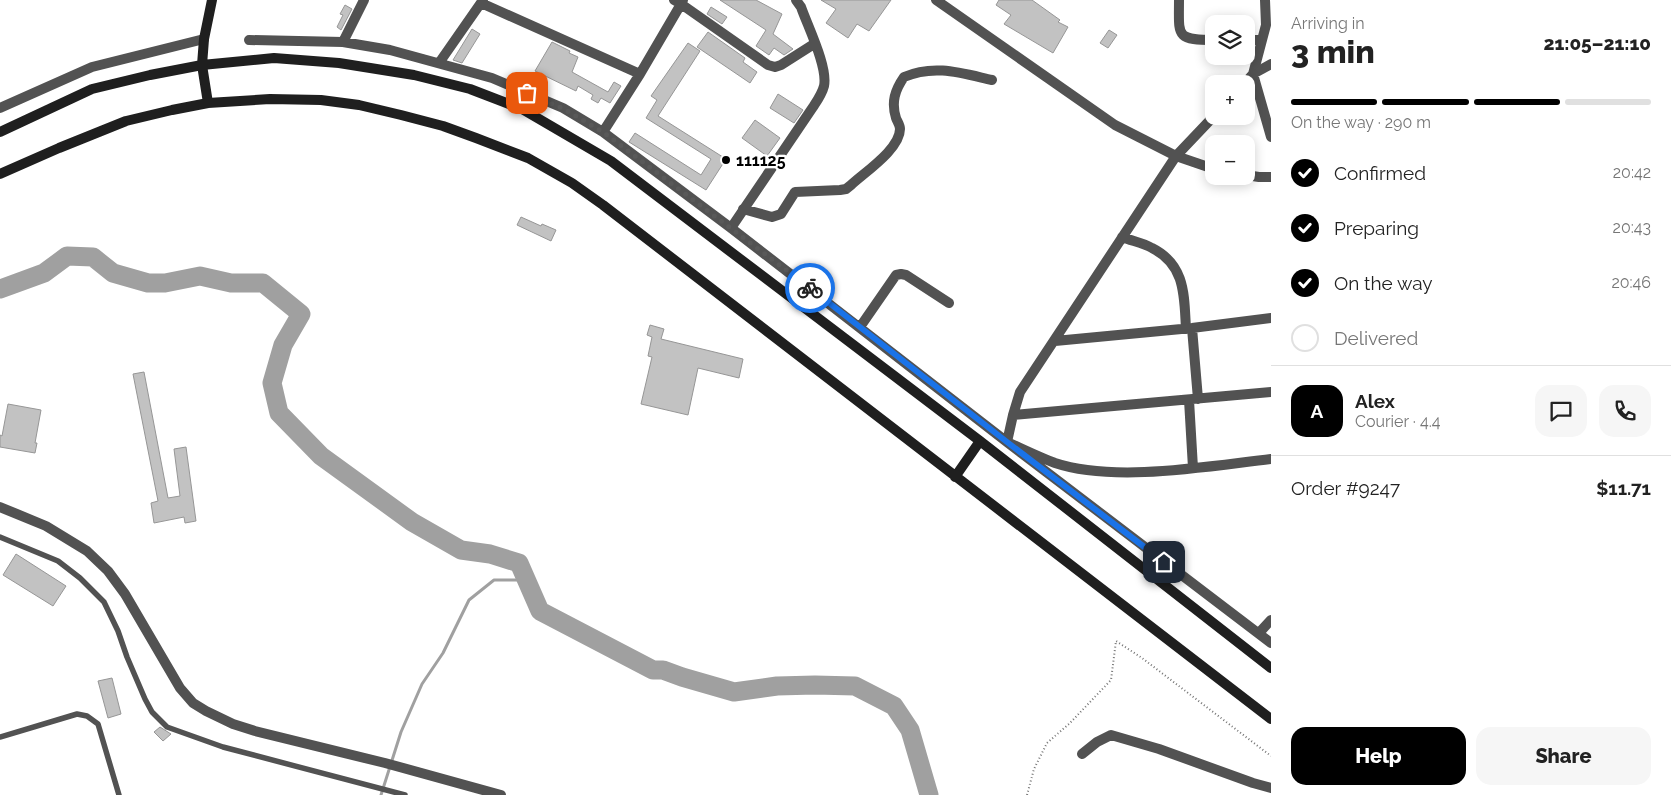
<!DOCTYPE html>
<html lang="en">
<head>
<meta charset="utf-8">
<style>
	:root { --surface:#fff; --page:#f6f6f6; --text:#222; --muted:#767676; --line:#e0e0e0; --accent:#000 }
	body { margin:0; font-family:Raleway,sans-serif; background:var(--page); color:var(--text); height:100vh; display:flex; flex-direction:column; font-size:19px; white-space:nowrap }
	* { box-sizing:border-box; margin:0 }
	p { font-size:16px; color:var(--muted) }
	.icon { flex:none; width:28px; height:28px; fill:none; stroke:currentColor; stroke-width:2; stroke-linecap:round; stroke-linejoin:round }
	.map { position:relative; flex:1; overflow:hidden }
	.drawer { display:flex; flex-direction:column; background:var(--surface); width:400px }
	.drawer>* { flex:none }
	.buttons { position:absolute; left:1205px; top:15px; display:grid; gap:10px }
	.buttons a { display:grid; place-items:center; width:50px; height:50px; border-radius:10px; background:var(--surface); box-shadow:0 2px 12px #0003; font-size:25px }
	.pin { position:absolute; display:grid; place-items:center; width:42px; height:42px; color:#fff; margin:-21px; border-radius:10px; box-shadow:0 2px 8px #0006 }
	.courier { position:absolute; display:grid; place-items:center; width:50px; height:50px; margin:-25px; border:4px solid #1a73e8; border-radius:50%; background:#fff; color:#222; box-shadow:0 1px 6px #0007 }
	.head em { font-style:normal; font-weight:800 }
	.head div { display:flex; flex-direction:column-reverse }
	.head { display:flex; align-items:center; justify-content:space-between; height:85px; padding:0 20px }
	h1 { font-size:32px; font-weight:800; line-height:38px }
	.bar { display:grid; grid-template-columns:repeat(4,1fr); gap:8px 5px; align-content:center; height:60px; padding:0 20px }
	.bar i { height:6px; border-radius:4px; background:var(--line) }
	.bar .on { background:var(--accent) }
	.bar p { grid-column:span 4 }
	.line { display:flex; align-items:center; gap:12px; padding:0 20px; border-top:1px solid var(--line) }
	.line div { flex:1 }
	.round { display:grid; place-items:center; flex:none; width:52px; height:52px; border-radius:15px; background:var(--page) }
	ol { padding:0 20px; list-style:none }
	li { display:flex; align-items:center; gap:15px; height:55px }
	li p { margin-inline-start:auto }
	li .icon { padding:5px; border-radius:50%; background:var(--accent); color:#fff; stroke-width:4 }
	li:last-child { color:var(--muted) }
	li i { width:28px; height:28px; border:2px solid var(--line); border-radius:50% }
	.primary-button { display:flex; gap:10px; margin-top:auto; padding:10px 20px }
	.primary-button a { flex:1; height:58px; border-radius:15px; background:var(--accent); color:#fff; font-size:20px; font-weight:800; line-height:58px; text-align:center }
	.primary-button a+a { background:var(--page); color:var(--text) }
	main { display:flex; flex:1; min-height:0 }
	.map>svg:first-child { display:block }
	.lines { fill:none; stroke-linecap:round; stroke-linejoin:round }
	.stream { stroke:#a0a0a0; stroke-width:3 }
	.river { stroke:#a0a0a0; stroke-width:19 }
	.building { fill:#c2c2c2; stroke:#969696 }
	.path { stroke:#747474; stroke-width:2; stroke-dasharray:1 2.5; stroke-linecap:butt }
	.service { stroke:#525252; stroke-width:5.5 }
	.minor { stroke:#525252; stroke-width:10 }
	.secondary { stroke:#1f1f1f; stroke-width:10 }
	.done { stroke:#595959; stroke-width:5; stroke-dasharray:0 9 }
	.route { stroke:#1a73e8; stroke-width:6 }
	.poi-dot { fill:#000; stroke:#fff; stroke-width:2 }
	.labels { text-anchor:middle; stroke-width:4.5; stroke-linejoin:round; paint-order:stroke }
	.poi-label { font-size:16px; font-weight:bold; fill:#000; stroke:#fff; text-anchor:start }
</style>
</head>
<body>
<main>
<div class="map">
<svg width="1271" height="795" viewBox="0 0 1271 795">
	<rect width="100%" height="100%" fill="#fff"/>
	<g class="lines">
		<path class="stream" d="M381,795L401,732L422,684L443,653L469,600L494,580H527"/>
		<path class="river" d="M0,289L44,273L67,256L93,257L113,273L148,283H165L200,276L231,283H263L301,314L283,345L272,383L279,413L321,456L412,522L461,550L490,554L519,563L540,611L653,670H663L682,677L734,692L777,686L815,685L855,686L894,706L910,730L929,795"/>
	</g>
	<path class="building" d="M720,0H756L782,14L773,34L793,49L784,55L774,48L769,55L756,46L766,30Z
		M821,0H891L869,31L857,24L848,38L826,23L836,9Z
		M999,0H1032L1060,20L1058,22L1068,27L1053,53L1004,24L1011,15L996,5Z
		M345,5L352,9L341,30L337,27L343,15L340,14Z
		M711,7L727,17L722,24L707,14Z
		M472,29L480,34L462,63L453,60Z
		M1109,30L1117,35L1108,48L1100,43Z
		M708,32L745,58L743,62L757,72L750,83L697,47Z
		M552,42L570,51L569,53L578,57L572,72L608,92L614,82L621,86L610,103L601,98L598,103L591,99L593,95L578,86L576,91L535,71Z
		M688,43L700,51L658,116L726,159L706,190L629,142L635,133L701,175L711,159L646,118L657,100L651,96Z
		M778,94L803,110L794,123L770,108Z
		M755,120L780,138L767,156L742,138Z
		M521,217L541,226L542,224L556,230L551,241L517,225Z
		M650,325L664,329L661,339L743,359L739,378L698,368L688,415L641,404L652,357L648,356L652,337L647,335Z
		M144,372L168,498L180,496L174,449L186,447L196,521L185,523L184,517L154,523L151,503L158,501L133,374Z
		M8,404L41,410L35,443H37L35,453L0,447V435L2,436Z
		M16,554L66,586L53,606L3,575Z
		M112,678L121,714L108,718L98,681Z
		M160,727L171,734L163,741L154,732Z"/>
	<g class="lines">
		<path class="path" d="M1027,795L1034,769L1047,743L1070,723L1111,680L1116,641L1142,658L1271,756"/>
		<path class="service" d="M0,537L58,561L80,578L104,602L118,631L127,657L145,699L152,712L167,727L223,747L405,795
			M0,737L77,714L87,716L98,724L119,795"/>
		<path class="minor" d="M683,0L681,4L768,65L775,67L781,65L814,44
			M936,0L1115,125L1176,156L1214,169
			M1179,0C1179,36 1175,40 1214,40
			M1265,0L1266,25L1253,74L1271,137
			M481,3L640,74
			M249,40L343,42L390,50L492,78L563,108L603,132L731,228L1007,442L1271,643
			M1246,40H1262
			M343,42L364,0
			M439,63L483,0
			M1244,84L1253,74L1271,64
			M0,108L92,67L204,39
			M603,132L640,74L681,4L674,0
			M1246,175L1259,177H1271
			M743,209L772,217L781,214L795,192L840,190L846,189L851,185C865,172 900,149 900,129C900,125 897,121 896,118C891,102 895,90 904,77C934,64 961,73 992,80
			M731,228L813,107C817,101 822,94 824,86C828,67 808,27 801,7L796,0
			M1122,237C1132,241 1143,243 1152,248C1186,265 1184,296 1186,329
			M860,327L896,275L901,274L906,275L949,303
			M1192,328L1198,399
			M1055,341L1192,328L1271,318
			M1271,392L1013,415L1007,442C1023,449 1039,457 1055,463C1115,483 1209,466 1271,459
			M1189,400L1193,468
			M1013,415L1020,392L1176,156L1214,116
			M0,507L46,526L87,551L108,571L125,594L180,688L193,703L206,711L233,724L255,731L385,763L501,795
			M1259,633L1271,620
			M1082,754L1097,742L1111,735L1159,749L1253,783L1271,788"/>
		<path class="secondary" d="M208,103L202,65L204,39L212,0
			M0,132L92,89L150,75L202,65L274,58L339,63L414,75L470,89L522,109L611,161L980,441L1271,668
			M0,174L59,148L126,121L172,110L208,103L270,99L321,100L359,105L401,115L443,126L476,138L528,158L572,183L603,205L1271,719
			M955,477L980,441"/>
	</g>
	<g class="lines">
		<path class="done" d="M527,93L562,108L603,132L810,288"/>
		<path class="route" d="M810,288L1007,442L1164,562"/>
	</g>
	<circle class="poi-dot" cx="726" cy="160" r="5"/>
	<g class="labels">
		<g class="poi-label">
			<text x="736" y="166">111125</text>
		</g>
	</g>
</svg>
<div class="buttons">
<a><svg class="icon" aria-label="layers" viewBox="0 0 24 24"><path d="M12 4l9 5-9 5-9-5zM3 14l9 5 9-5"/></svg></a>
<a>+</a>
<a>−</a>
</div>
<div class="pin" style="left:527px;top:93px;background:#ea580c"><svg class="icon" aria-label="bag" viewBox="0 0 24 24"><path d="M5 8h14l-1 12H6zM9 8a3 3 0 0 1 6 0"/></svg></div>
<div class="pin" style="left:1164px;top:562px;background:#1f2937"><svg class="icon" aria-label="home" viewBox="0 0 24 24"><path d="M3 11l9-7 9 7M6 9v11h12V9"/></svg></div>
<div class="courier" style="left:810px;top:288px"><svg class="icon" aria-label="bike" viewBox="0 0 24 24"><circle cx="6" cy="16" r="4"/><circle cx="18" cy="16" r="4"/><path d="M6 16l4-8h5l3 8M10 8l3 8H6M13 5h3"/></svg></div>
</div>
<section class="drawer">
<div class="head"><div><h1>3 min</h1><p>Arriving in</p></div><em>21:05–21:10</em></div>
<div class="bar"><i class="on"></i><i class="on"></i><i class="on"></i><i></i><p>On the way · 290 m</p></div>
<ol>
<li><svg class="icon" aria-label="check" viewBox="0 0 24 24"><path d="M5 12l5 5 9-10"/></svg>Confirmed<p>20:42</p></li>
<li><svg class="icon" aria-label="check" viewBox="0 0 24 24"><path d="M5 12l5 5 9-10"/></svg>Preparing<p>20:43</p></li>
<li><svg class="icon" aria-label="check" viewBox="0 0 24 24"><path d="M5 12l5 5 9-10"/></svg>On the way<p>20:46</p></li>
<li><i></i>Delivered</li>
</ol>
<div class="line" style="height:90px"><b class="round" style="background:var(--accent);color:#fff">A</b><div><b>Alex</b><p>Courier · 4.4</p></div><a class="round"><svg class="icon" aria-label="chat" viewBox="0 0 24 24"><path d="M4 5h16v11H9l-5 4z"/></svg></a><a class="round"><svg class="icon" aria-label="phone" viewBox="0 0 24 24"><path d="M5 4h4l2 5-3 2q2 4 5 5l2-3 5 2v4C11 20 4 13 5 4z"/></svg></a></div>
<div class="line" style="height:65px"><div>Order #9247</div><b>$11.71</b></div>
<div class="primary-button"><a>Help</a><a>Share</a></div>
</section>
</main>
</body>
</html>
